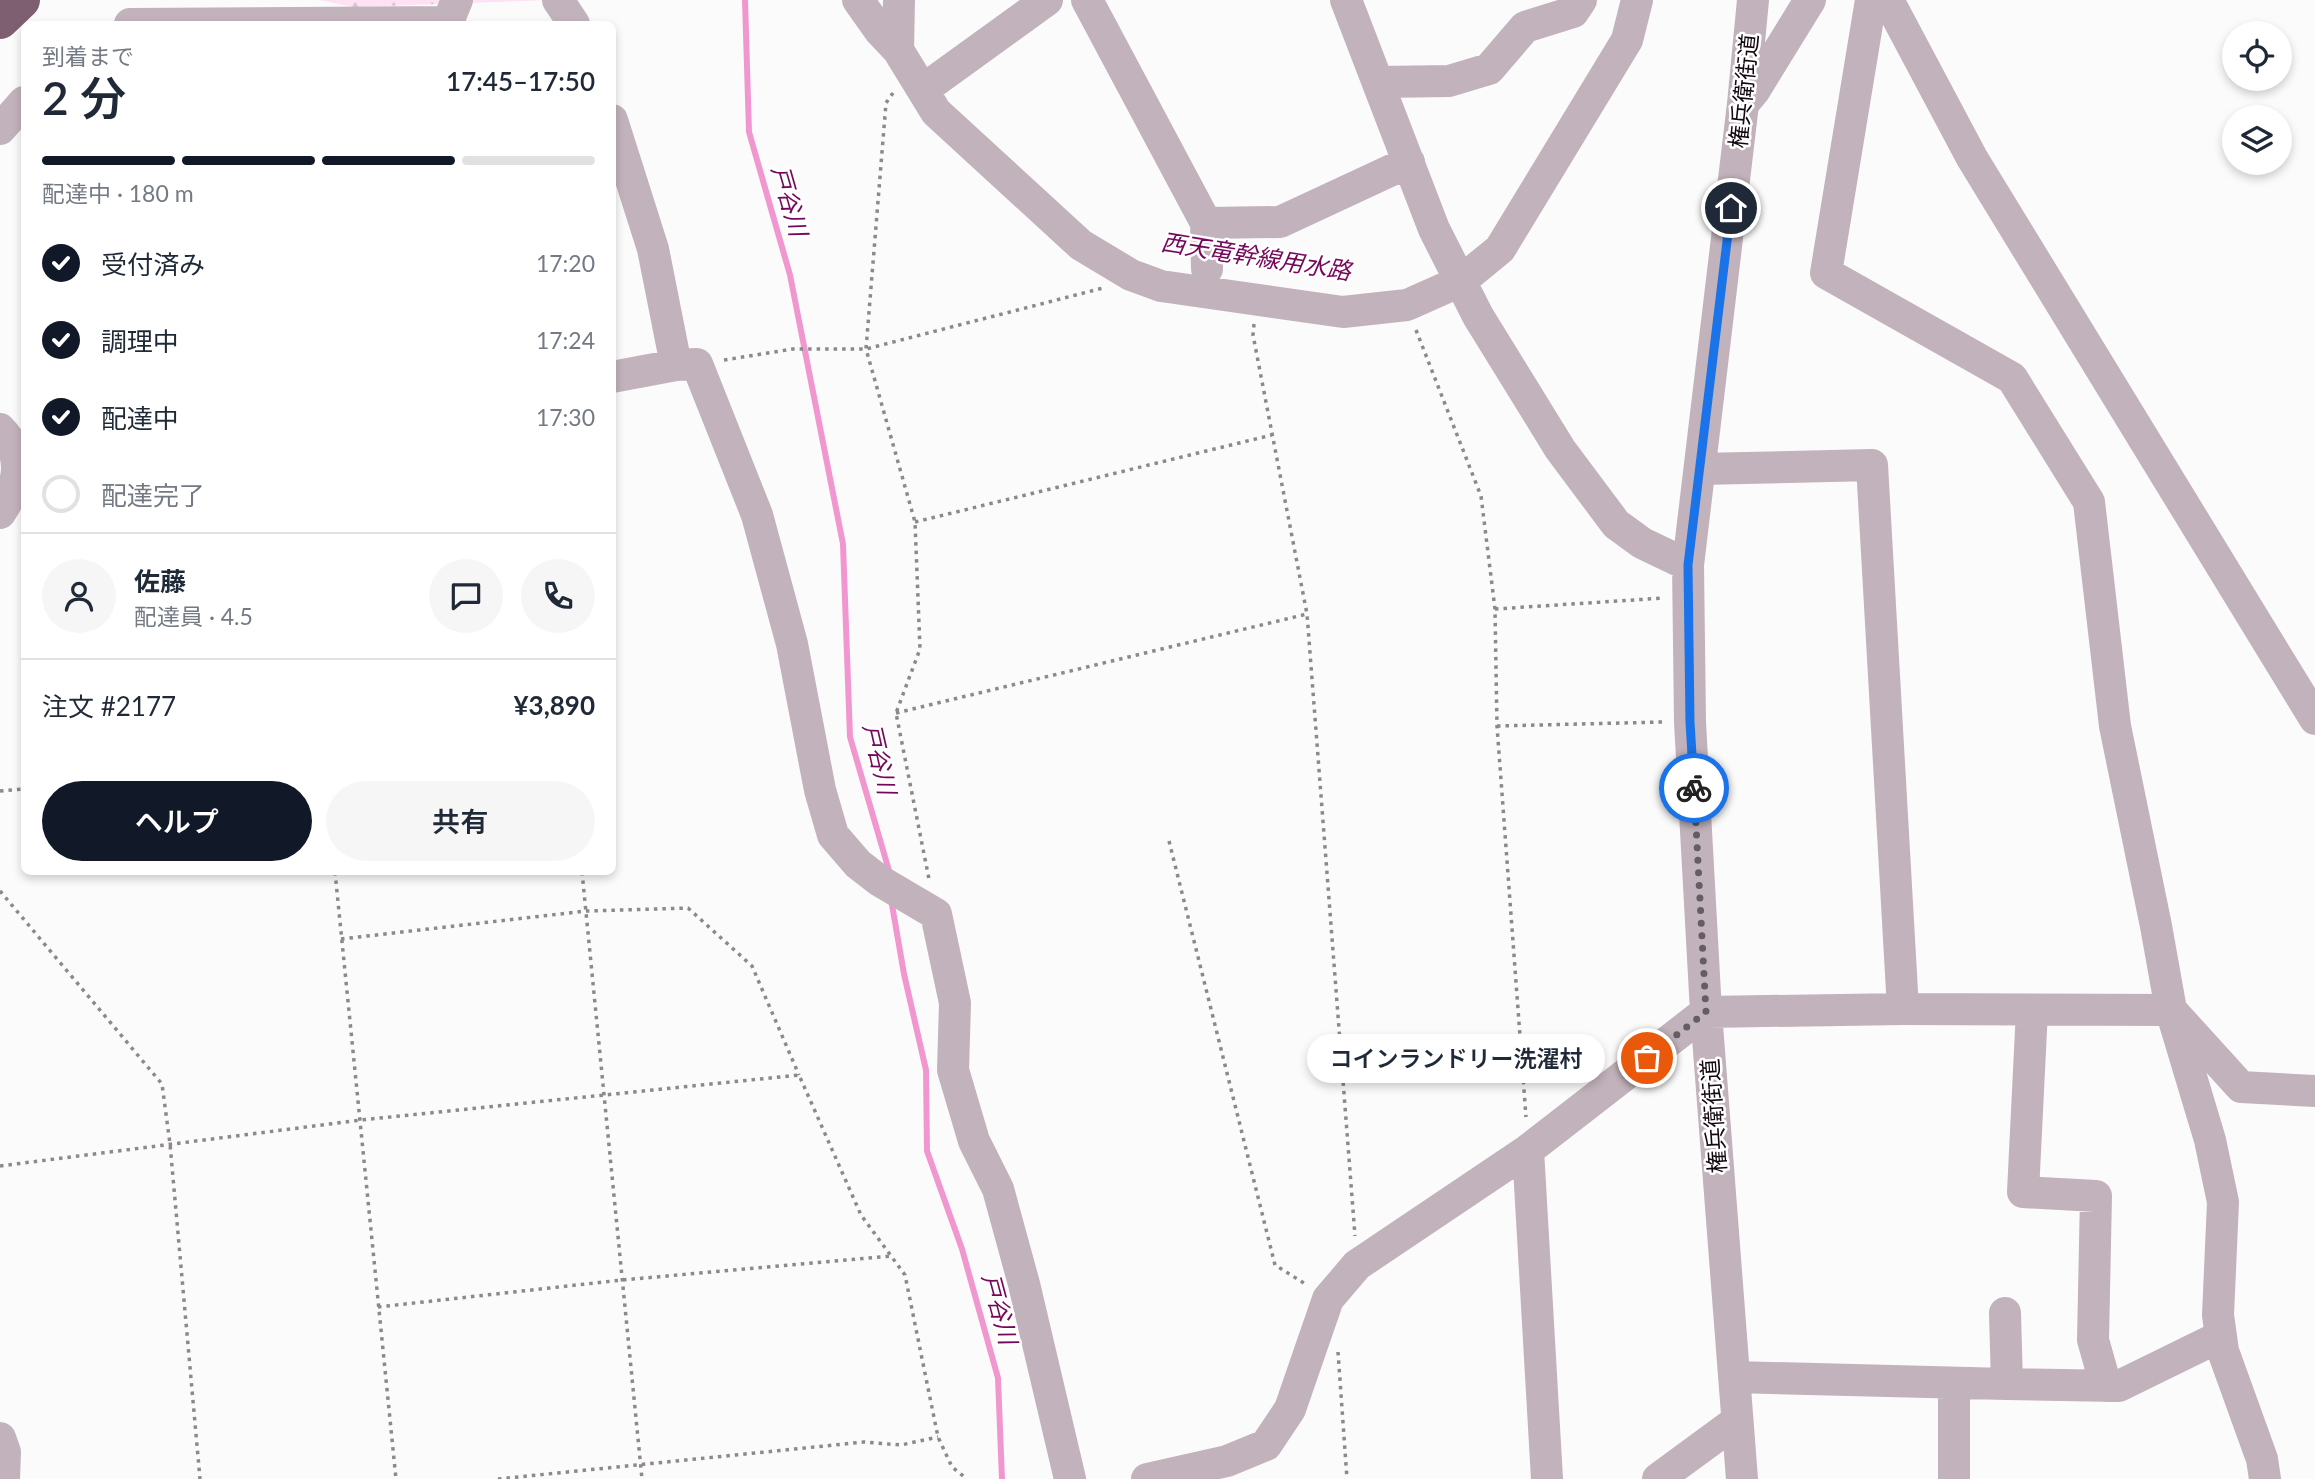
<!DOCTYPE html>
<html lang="ja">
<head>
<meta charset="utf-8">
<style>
	:root { --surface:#fff; --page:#f6f6f7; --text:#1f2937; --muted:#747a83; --line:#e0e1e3; --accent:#111827 }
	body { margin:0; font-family:Lato,"Noto Sans JP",sans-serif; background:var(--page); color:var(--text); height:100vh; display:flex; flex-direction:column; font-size:26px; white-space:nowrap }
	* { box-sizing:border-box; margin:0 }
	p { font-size:23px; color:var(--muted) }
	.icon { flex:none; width:38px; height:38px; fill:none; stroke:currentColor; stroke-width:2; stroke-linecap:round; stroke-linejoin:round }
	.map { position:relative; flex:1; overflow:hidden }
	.drawer { position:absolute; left:21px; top:21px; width:595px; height:854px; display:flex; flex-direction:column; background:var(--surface); border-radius:10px; box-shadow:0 4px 10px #0003 }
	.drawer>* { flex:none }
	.tools { position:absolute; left:2222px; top:21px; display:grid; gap:14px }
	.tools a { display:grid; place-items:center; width:70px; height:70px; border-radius:50%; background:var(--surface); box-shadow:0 4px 10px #0003; font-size:35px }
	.pin { position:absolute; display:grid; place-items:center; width:60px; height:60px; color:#fff; margin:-30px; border:4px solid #fff; border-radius:50%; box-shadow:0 2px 7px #0007 }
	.courier { position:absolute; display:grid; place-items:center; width:70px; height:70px; margin:-35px; border:5px solid #1a73e8; border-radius:50%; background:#fff; color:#222; box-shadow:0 2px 9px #0007 }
	.bubble { position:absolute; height:49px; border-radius:24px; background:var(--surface); box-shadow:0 4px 10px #0003; font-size:23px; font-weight:600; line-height:49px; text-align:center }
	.summary em { font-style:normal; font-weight:600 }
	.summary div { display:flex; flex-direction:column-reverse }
	.summary { display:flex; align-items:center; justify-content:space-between; height:119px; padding:0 21px }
	h1 { font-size:46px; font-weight:600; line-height:52px }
	.bar { display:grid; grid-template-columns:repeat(4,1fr); gap:10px 7px; align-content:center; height:84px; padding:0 21px }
	.bar i { height:9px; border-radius:5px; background:var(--line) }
	.bar .on { background:var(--accent) }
	.bar p { grid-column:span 4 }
	.line { display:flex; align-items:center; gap:18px; padding:0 21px; border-top:2px solid var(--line) }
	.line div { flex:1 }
	.round { display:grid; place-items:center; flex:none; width:74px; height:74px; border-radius:37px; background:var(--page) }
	ol { padding:0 21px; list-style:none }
	li { display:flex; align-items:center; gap:21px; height:77px }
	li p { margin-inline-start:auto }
	li .icon { padding:7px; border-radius:50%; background:var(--accent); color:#fff; stroke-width:4 }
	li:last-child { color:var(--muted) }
	li i { width:38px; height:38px; border:4px solid var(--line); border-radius:50% }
	.cta { display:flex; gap:14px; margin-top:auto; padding:14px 21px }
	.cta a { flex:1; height:80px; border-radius:42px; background:var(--accent); color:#fff; font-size:28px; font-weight:600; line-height:80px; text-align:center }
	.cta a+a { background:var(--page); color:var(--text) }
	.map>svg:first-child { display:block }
	.forest { fill:url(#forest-firs) }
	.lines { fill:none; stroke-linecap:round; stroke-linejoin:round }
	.stream { stroke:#f197d0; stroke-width:6 }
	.path { stroke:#8d888b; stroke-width:3.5; stroke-dasharray:3.5 5; stroke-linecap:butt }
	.minor { stroke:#c2b2bb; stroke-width:32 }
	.highway { stroke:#7e5f72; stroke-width:38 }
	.done { stroke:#645d62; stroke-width:7; stroke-dasharray:0 12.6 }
	.route { stroke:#1a73e8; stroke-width:9 }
	.labels { text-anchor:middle; stroke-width:5; stroke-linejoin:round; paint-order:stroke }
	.street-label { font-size:23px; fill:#13080f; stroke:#fff }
	.water-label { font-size:24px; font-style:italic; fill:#76085b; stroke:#fff }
</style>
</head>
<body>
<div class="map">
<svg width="2315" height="1479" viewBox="0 0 2315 1479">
	<defs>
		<pattern id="forest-firs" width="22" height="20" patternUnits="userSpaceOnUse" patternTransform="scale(1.75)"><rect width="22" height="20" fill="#fee1f2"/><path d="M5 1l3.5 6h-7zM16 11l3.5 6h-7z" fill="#d9c0ce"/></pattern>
	</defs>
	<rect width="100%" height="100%" fill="#fbfbfb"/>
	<path class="forest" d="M319,0H549L354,7Z"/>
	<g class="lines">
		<path class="stream" d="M745,0L749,132L790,275L843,544L850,737L890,874
			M891,899L904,974L926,1070L927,1151L962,1249L998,1378L1002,1479"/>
		<path class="path" d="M893,93L886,103L866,349L915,522L920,649L896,713L929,879
			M1254,324L1253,335L1307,614L1355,1236
			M1416,330L1481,496L1495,609L1497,726L1526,1117
			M724,360L793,349H866L1103,288
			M915,522L1272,435
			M1495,609L1664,598
			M896,713L1307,614
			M1497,726L1663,722
			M0,791L24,789
			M1169,841L1275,1265L1307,1285
			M335,872L396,1479
			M582,872L642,1479
			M0,891L162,1084L170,1144L200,1479
			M341,939L586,911L688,908L752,966L799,1075
			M0,1166L361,1120L799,1075L861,1215L905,1275L938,1437L952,1467L967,1479
			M378,1307L622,1280L891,1256
			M1338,1352L1347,1479
			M498,1479L864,1442L901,1445L938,1437"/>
		<path class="minor" d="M558,0L574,24
			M858,0L880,31L898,50L936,112L1081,245L1131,275L1161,286L1343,312L1407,305L1461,281L1500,249L1627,40L1637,0
			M1087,0L1206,223L1207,269
			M1346,0L1434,229L1478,316L1560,449L1616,524L1642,543L1688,565
			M1871,0L1826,273L2012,378L2089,502L2115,726L2156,926L2171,1010L2210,1140L2223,1202L2218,1315L2223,1351L2262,1459L2265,1479
			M1888,0L1972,158L2315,719
			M130,24L448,22L457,0
			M898,50L899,0
			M1379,82L1449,81L1489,69L1525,27L1573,12L1581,0
			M924,89L1047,0
			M1744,103L1754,91L1810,0
			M612,120L653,249L676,365
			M0,129L24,102
			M1206,223L1280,222L1409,162
			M612,377L676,365L697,364L757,515L792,644L820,790L833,835L858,864L880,881L936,914L955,1003L953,1070L974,1141L998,1189L1024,1284L1070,1479
			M0,429C26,456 19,485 0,513
			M1700,469L1872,465L1903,1009
			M2032,1010L2023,1192L2096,1196L2093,1340L2106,1386
			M1528,1150L1547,1479
			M1734,1377L2007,1384L2005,1313
			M2007,1384L2119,1386L2221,1336
			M0,1438L5,1452L4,1479
			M1147,1479L1227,1461L1266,1445L1290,1409L1328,1299L1357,1265L1528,1150L1706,1012L1903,1009L2171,1010L2241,1087L2315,1091
			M1658,1479L1737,1421
			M1742,1479L1706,1012L1690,722L1688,565L1743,104L1753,0
			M1954,1479V1383"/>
		<path class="highway" d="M0,20L21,0"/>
	</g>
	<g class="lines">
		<path class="done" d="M1647,1058L1706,1012L1694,788"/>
		<path class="route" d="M1694,788L1690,722L1688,565L1731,208"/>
	</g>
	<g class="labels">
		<g class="street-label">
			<text transform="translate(1744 91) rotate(-84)" y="8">権兵衛街道</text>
			<text transform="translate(1714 1116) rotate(-94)" y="8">権兵衛街道</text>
		</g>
		<g class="water-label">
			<text transform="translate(789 201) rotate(74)" y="8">戸谷川</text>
			<text transform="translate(1256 257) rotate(9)" y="8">西天竜幹線用水路</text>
			<text transform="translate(879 759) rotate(77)" y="8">戸谷川</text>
			<text transform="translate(999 1309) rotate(75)" y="8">戸谷川</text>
		</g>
	</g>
</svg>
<div class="tools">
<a><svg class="icon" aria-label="locate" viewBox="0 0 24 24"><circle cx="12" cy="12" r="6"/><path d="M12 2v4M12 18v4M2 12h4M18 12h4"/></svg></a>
<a><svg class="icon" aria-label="layers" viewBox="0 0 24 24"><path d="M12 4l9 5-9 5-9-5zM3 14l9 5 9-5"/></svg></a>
</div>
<div class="pin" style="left:1647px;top:1058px;background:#ea580c"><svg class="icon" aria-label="bag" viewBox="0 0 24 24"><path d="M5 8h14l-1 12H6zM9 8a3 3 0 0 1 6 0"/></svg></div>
<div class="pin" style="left:1731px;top:208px;background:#1f2937"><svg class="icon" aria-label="home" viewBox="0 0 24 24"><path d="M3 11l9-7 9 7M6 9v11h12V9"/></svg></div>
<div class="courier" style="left:1694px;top:788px"><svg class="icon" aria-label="bike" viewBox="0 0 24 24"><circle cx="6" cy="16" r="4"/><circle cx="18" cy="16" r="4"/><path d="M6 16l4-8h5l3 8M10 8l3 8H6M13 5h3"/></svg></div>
<div class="bubble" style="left:1307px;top:1034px;width:298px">コインランドリー洗濯村</div>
<section class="drawer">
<div class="summary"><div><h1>2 分</h1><p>到着まで</p></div><em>17:45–17:50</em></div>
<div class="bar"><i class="on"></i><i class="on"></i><i class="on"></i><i></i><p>配達中 · 180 m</p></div>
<ol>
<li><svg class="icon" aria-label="check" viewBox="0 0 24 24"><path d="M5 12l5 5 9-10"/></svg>受付済み<p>17:20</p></li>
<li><svg class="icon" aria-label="check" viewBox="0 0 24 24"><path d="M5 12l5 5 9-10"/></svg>調理中<p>17:24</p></li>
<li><svg class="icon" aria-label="check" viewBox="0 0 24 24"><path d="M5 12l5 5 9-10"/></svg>配達中<p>17:30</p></li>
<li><i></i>配達完了</li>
</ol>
<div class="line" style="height:126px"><a class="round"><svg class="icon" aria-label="person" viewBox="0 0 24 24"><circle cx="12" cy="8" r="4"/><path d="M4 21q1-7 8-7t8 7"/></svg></a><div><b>佐藤</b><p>配達員 · 4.5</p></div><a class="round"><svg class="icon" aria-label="chat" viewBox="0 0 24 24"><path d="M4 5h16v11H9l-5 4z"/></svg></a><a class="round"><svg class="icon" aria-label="phone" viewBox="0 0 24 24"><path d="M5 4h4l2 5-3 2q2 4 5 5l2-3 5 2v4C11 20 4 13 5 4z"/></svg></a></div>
<div class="line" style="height:91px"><div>注文 #2177</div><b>¥3,890</b></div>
<div class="cta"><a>ヘルプ</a><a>共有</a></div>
</section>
</div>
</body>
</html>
